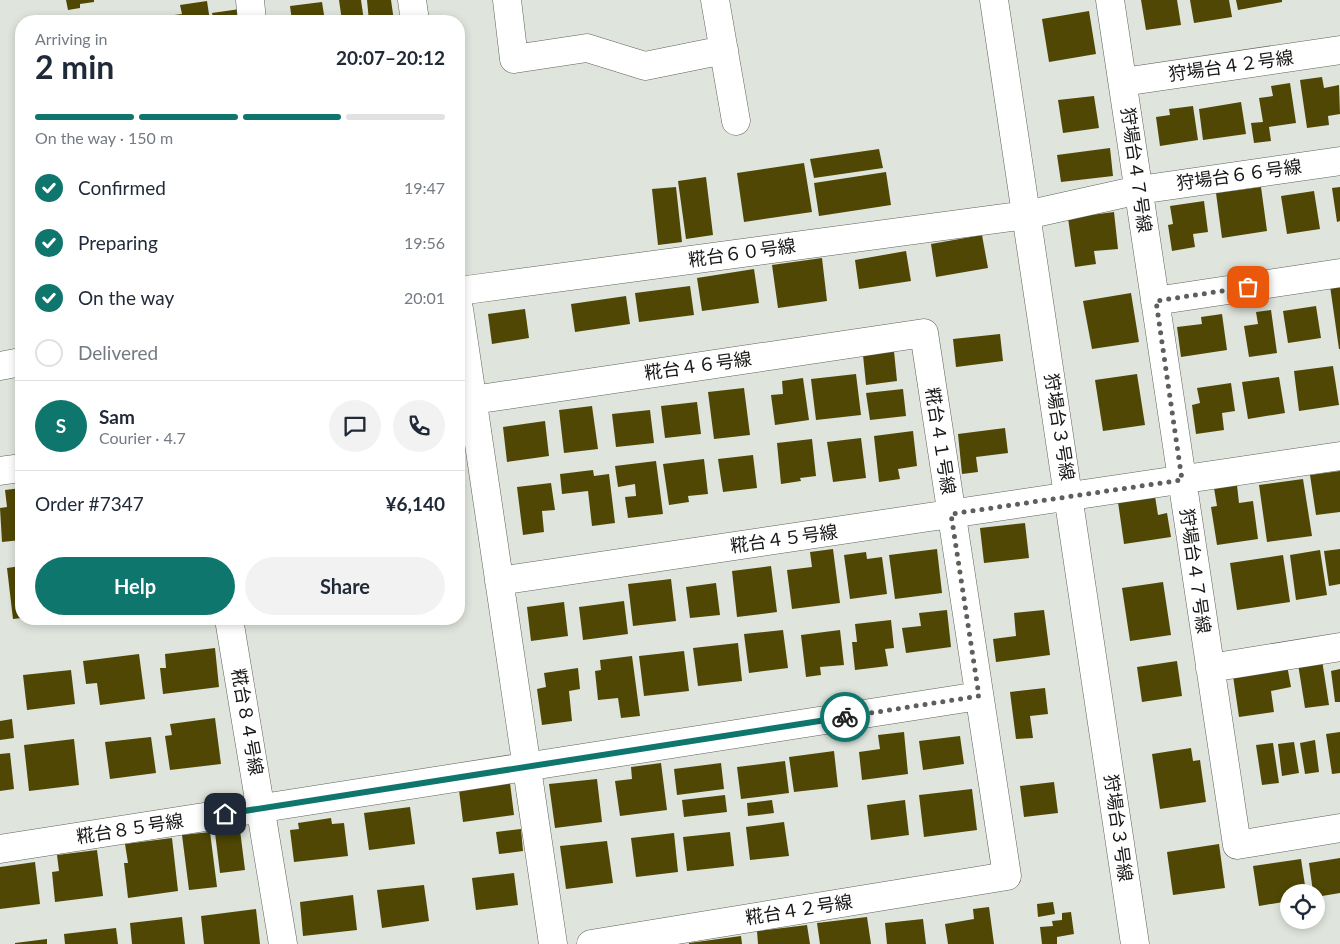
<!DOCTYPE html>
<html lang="en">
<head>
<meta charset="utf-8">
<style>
	:root { --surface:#fff; --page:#f2f2f3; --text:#1f2937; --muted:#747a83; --line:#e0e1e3; --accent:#0f766e }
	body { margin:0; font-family:Lato,"Noto Sans JP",sans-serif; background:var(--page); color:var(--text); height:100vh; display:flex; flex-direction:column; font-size:19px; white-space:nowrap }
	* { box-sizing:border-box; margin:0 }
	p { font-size:16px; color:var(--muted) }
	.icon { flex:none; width:28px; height:28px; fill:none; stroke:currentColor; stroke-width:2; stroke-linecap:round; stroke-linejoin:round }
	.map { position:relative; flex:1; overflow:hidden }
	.side { position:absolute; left:15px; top:15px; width:450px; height:610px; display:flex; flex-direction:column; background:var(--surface); border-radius:20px; box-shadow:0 2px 8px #0003 }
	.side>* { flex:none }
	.tools { position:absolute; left:1280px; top:884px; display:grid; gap:10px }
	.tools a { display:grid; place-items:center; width:45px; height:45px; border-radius:50%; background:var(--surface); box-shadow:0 2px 8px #0003; font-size:25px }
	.pin { position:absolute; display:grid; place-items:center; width:42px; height:42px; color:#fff; margin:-21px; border-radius:10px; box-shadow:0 2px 8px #0006 }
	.courier { position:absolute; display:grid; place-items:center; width:50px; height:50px; margin:-25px; border:4px solid #0f766e; border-radius:50%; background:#fff; color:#222; box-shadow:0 1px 6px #0007 }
	.head em { font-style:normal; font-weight:700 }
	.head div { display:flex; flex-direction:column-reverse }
	.head { display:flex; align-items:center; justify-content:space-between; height:85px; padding:0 20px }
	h1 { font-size:32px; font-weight:700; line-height:38px }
	.bar { display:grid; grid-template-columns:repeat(4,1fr); gap:8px 5px; align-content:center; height:60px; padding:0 20px }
	.bar i { height:6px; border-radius:4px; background:var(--line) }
	.bar .current { background:var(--accent) }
	.bar p { grid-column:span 4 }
	.line { display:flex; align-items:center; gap:12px; padding:0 20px; border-top:1px solid var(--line) }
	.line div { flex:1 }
	.round { display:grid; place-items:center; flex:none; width:52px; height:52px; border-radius:26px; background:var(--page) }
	ol { padding:0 20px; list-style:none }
	li { display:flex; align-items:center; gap:15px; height:55px }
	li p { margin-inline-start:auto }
	li .icon { padding:5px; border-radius:50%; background:var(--accent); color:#fff; stroke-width:4 }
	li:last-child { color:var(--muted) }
	li i { width:28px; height:28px; border:2px solid var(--line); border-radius:50% }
	.primary-button { display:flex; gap:10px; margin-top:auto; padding:10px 20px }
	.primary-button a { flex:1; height:58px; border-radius:30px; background:var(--accent); color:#fff; font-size:20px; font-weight:700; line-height:58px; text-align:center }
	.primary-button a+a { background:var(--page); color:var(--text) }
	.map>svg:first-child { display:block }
	.building { fill:#4f4703 }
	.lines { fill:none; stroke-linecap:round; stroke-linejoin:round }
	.minor-casing { stroke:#5d625a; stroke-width:29 }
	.minor { stroke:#fff; stroke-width:28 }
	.done { stroke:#5c5f5a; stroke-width:5; stroke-dasharray:0 9 }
	.route { stroke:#0f766e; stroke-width:6 }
	.labels { text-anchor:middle; stroke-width:5; stroke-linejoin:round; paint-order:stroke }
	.street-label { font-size:18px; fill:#151714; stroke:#fff }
</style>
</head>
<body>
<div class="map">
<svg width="1340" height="944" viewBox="0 0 1340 944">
	<rect width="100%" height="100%" fill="#dfe5dc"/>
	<path class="building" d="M66,0H94V2L80,4V8L68,10Z
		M339,0H361L364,21H342Z
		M367,0H391L394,21H369Z
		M1141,0H1177L1181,25L1146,30Z
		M1190,0H1229L1232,17L1194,23Z
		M1236,0H1282V2L1238,10Z
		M207,1L210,21H158V17L182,14L180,5Z
		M322,2L325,21H292L290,6Z
		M240,9L241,21H214L212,13Z
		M1089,11L1096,54L1049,62L1042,19Z
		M1322,77L1324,88L1339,85L1340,114L1328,116L1329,125L1307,128L1300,80Z
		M1290,83L1296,123L1269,127L1271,141L1254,143L1251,123L1263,122L1259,98L1273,96L1271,86Z
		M1094,96L1099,128L1063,133L1058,100Z
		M1241,102L1246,134L1203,140L1199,109Z
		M1193,106L1198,140L1160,146L1156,117L1170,115L1169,109Z
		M1110,148L1113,176L1061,182L1057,155Z
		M879,149L883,168L814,178L810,159Z
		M804,163L812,212L744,222L737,173Z
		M886,172L891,205L819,216L814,183Z
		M706,177L713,235L686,239L678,181Z
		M676,187L682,242L658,245L652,189Z
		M1261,187L1267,231L1222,238L1216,193Z
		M1340,187V221L1337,222L1332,188Z
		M1314,191L1320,229L1287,234L1281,196Z
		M1204,201L1208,232L1193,234L1195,247L1172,251L1168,225L1173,224L1170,206Z
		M1114,212L1118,249L1094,251L1096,264L1075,267L1068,218Z
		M982,235L988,268L936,277L931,244Z
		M906,251L911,281L859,289L855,260Z
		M822,258L827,301L778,308L772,265Z
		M754,269L759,303L702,311L697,278Z
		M1340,285V349H1339L1330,286Z
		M690,286L694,315L639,322L635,293Z
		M1131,293L1139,342L1092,349L1083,301Z
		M626,296L630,324L575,332L571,304Z
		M1316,306L1321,338L1288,343L1283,311Z
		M525,309L529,338L492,344L488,314Z
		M1271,310L1277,353L1249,357L1244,326L1258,324L1256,312Z
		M1222,314L1227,350L1181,357L1177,327L1202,324L1201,317Z
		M1000,334L1003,361L956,367L953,339Z
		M894,351L897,381L866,385L863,355Z
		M1333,366L1339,405L1299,411L1294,371Z
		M856,374L861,415L816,420L811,379Z
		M1137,374L1145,425L1103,431L1095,380Z
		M1279,377L1285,413L1248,419L1242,382Z
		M803,378L809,420L775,425L771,395L783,394L782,381Z
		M1231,383L1235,411L1222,413L1224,430L1196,434L1192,405L1200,403L1197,388Z
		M744,388L750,435L714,439L708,392Z
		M903,389L906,416L870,420L866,393Z
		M697,402L701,434L665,438L661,406Z
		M592,406L598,449L564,453L559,410Z
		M650,410L654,443L616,447L612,414Z
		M545,421L549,456L507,462L503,427Z
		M1005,428L1008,453L976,457L978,472L962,474L958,434Z
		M913,431L917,466L898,469L900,479L879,482L874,436Z
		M861,438L866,478L833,482L827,442Z
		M812,439L816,476L800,478L801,481L781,484L777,443Z
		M753,455L757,488L723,492L718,459Z
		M704,459L708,494L688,496L689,502L669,505L663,464Z
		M656,461L663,514L628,518L625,497L636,496L635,484L618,487L615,466Z
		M593,470L594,476L609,474L615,523L592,526L588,491L562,494L560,474Z
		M1340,471V512L1316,515L1310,475Z
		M1303,479L1312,536L1267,542L1259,485Z
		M551,483L555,510L542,511L544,532L523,535L517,487Z
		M1237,485L1239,503L1253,501L1258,539L1217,545L1211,507L1217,506L1214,488Z
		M21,488V540L2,542L0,508L7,507L5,490Z
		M1155,496L1158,515L1167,513L1171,537L1124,544L1118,502Z
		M1025,523L1029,558L984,563L980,528Z
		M833,549L840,603L792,609L787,570L812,567L810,552Z
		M937,549L942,593L895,599L889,555Z
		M1340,549V584L1329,586L1324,551Z
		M1320,550L1327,595L1296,600L1290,555Z
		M866,552L867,559L882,557L887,594L850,599L844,555Z
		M1283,555L1290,602L1237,610L1230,563Z
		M21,566V618L13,619L7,568Z
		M771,566L777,612L737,617L732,571Z
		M671,579L676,621L633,626L628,584Z
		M1163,582L1171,635L1130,641L1122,588Z
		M716,583L720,615L690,618L686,587Z
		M624,601L628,634L583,640L579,607Z
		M564,602L568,636L531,641L527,607Z
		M947,610L951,647L906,653L902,628L921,626L919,613Z
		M1044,610L1050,655L996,662L993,639L1016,636L1014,613Z
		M891,620L894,648L885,649L888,666L855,670L852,642H857L855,624Z
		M783,630L788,668L749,673L744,634Z
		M840,630L844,665L820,667L821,675L806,677L801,635Z
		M738,643L742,681L698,686L693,648Z
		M215,648L219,687L163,694L160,668H166L165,654Z
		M684,651L689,691L644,696L639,656Z
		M139,654L145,699L100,705L97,683L86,684L83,661Z
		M632,656L640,716L621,718L618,698L598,700L595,671L601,670L600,660Z
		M1322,660L1329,705L1305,708L1298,664Z
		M1177,661L1182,696L1142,702L1137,667Z
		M1287,665L1291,687L1271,691L1274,712L1239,717L1233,676Z
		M578,668L580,689L569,691L572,721L542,725L537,689L546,687L544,673Z
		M1340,669V702H1335L1331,671Z
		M71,670L75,704L27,710L23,675Z
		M1045,688L1048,714L1030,716L1033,738L1016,739L1010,692Z
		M215,718L221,764L170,770L165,736L172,735L170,724Z
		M12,719L14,738L0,740V721Z
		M904,732L908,774L862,780L859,752L880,749L878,735Z
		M1340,732V773L1332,774L1326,734Z
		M960,736L964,764L923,770L919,741Z
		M151,737L156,773L110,779L105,742Z
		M74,739L79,785L29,791L24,745Z
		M1315,740L1319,772L1305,774L1300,743Z
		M1294,742L1299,773L1282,776L1278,744Z
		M1273,743L1279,783L1262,785L1256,745Z
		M1191,748L1193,761L1200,760L1206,802L1160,809L1152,754Z
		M834,751L838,787L794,792L789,757Z
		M10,753L14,789L0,791V754Z
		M785,761L789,793L741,799L737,767Z
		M661,763L667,810L620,816L615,781L632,779L631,767Z
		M721,763L724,789L677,795L674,769Z
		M597,779L602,822L555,828L549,784Z
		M1054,782L1058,813L1024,817L1020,786Z
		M510,783L514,815L463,822L459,790Z
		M972,789L977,830L924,837L919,795Z
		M725,795L727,812L684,817L682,800Z
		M772,800L774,813L748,816L747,803Z
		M905,800L909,835L871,840L867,805Z
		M410,807L415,844L369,850L364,813Z
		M331,818L332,824L344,823L348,856L294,862L290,830L299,829L298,823Z
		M784,822L789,856L750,860L746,827Z
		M521,829L523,851L499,854L496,832Z
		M240,830L245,870L220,873L215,833Z
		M210,832L217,887L189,890L182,835Z
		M730,832L734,866L687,871L683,837Z
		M674,833L678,872L636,877L631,838Z
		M172,838L178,891L128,898L124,863H128L125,844Z
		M607,841L613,883L566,889L560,846Z
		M1219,844L1225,888L1173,895L1167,852Z
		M97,850L103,896L55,902L52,872L59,871L57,855Z
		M1340,858V893L1316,897V892H1313L1309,863Z
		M1301,859L1306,892H1289V901L1259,906L1253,866Z
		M35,862L40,904L0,909V867Z
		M514,873L518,905L476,910L472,878Z
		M424,885L429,921L382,928L377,890Z
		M353,895L357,930L303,936L300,902Z
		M1053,902L1055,914L1038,917L1037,904Z
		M989,907L994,944H948L945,924L974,919L973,909Z
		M256,909L260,944H204L201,916Z
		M1071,912L1074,934L1057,937V944H1042L1040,927L1053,926L1052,921L1062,920V913Z
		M182,917L185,944H132L130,923Z
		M867,917L871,944H820L817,923Z
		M923,919L926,944H887L885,923Z
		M807,925L810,944H758L757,931Z
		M116,928L118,944H65L64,934Z
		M741,936L742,944H689V943Z
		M47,939V944H15V943Z"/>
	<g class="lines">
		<g class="minor-casing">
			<path id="minor" d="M250,0L252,21
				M412,0L415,21
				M507,0L514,59L587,48L645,66L724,50
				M715,0L736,121
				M994,0L1135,944
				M1110,0L1237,845L1340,828
				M1123,82L1340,50
				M459,291L1026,215L1139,190L1340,161
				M1155,301L1340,273
				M459,309L553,944
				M0,366L21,362
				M473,400L924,333L1007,876L591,944
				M0,471L21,468
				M499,581L1340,456
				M229,619L283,944
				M1210,668L1340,647
				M0,849L979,696"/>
		</g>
		<use href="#minor" class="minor"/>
	</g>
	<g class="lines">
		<path class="done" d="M845,717L979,696L951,514L1182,480L1156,301L1248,287"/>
		<path class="route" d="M225,814L845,717"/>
	</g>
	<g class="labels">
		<g class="street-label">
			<text transform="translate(1231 66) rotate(-8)" y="6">狩場台４２号線</text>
			<text transform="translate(1136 170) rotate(82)" y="6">狩場台４７号線</text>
			<text transform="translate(1239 175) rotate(-8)" y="6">狩場台６６号線</text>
			<text transform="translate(742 253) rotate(-8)" y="6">糀台６０号線</text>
			<text transform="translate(698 366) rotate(-8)" y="6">糀台４６号線</text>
			<text transform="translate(1059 427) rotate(81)" y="6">狩場台３号線</text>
			<text transform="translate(940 441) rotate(81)" y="6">糀台４１号線</text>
			<text transform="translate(784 539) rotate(-8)" y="6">糀台４５号線</text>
			<text transform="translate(1195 571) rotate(82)" y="6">狩場台４７号線</text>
			<text transform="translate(247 722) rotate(80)" y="6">糀台８４号線</text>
			<text transform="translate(1118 828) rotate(82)" y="6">狩場台３号線</text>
			<text transform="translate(130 829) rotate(-9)" y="6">糀台８５号線</text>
			<text transform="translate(799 910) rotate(-9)" y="6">糀台４２号線</text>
		</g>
	</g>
</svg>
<div class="tools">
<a><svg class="icon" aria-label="locate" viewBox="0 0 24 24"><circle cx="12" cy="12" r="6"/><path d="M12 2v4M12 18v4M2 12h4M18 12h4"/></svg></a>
</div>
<div class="pin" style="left:1248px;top:287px;background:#ea580c"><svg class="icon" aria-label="bag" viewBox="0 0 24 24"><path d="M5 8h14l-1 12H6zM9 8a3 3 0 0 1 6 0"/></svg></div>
<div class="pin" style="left:225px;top:814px;background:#1f2937"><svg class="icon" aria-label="home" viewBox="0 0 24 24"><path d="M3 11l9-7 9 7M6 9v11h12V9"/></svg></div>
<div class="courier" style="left:845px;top:717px"><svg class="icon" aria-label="bike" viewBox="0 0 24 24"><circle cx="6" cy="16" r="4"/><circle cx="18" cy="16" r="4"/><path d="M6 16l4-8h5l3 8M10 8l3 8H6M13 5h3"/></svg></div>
<section class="side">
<div class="head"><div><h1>2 min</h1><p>Arriving in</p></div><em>20:07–20:12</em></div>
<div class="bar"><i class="current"></i><i class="current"></i><i class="current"></i><i></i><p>On the way · 150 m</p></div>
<ol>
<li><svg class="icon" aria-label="check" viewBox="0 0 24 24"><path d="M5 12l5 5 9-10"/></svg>Confirmed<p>19:47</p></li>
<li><svg class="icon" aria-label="check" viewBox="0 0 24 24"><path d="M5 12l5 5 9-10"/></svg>Preparing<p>19:56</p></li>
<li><svg class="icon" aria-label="check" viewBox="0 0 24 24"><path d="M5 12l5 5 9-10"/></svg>On the way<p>20:01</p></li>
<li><i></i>Delivered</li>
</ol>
<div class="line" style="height:90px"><b class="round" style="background:var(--accent);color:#fff">S</b><div><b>Sam</b><p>Courier · 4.7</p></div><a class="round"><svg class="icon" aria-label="chat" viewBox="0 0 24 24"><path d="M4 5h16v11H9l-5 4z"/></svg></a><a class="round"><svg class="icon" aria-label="phone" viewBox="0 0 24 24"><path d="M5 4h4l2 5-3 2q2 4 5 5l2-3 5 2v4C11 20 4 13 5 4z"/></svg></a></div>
<div class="line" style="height:65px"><div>Order #7347</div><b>¥6,140</b></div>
<div class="primary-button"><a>Help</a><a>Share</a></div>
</section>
</div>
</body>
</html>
